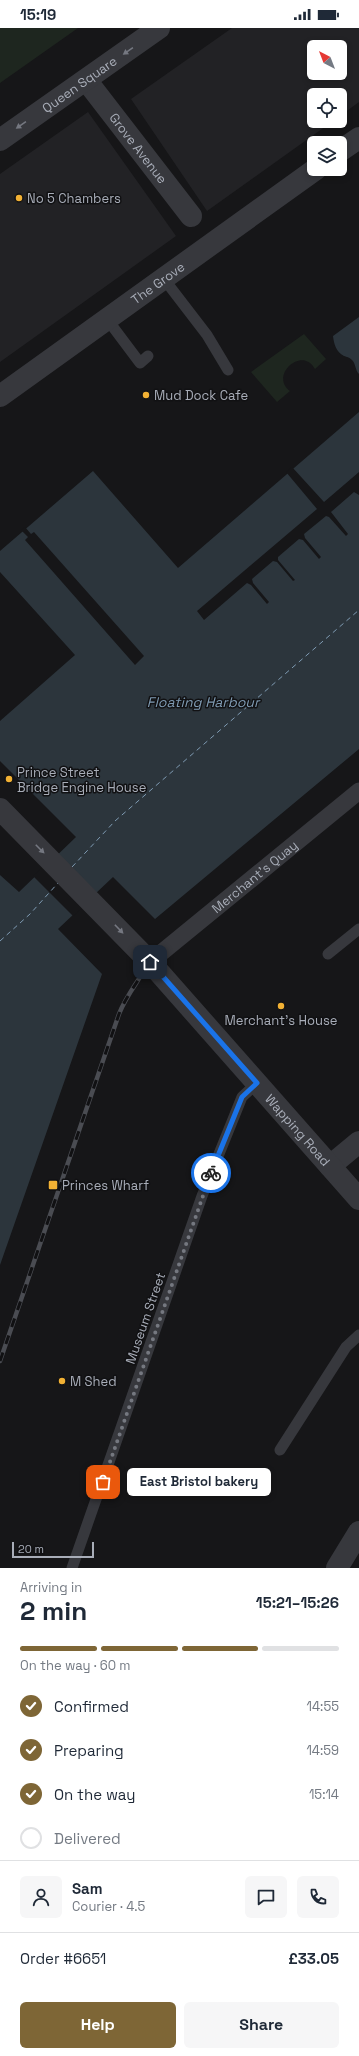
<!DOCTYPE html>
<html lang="en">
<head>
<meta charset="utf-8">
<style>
	:root { --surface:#fff; --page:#f6f6f7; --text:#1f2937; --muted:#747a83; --line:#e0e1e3; --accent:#7e6636 }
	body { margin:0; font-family:"Space Grotesk",sans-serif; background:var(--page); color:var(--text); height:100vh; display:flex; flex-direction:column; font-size:15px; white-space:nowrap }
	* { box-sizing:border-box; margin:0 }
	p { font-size:13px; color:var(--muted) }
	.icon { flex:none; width:22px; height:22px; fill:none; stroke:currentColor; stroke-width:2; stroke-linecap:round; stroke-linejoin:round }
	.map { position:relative; height:1540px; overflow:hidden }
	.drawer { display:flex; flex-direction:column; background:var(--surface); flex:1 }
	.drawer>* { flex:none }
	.needle { width:26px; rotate:318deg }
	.controls { position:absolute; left:307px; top:12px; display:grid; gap:8px }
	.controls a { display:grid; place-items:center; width:40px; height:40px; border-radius:6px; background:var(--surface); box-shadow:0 2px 6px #0003; font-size:20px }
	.scale { position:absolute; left:12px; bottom:10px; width:82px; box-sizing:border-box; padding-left:4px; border:2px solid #a8adb8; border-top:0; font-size:11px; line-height:14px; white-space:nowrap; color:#a8adb8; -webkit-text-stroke:3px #111113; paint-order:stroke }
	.pin { position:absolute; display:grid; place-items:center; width:34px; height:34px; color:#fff; margin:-17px; border-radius:8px; box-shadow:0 2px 6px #0006 }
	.courier { position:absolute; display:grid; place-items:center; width:40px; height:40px; margin:-20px; border:3px solid #1a73e8; border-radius:50%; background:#fff; color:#222; box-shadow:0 1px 5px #0007 }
	.bubble { position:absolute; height:28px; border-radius:6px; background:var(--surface); box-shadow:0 2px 6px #0003; font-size:13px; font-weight:700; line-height:28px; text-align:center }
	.overview em { font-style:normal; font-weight:700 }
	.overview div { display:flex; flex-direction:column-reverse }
	.overview { display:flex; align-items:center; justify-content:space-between; height:68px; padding:0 20px }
	h1 { font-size:26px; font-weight:700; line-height:30px }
	.bar { display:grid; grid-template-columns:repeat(4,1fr); gap:6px 4px; align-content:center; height:48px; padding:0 20px }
	.bar i { height:5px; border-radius:3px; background:var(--line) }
	.bar .selected { background:var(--accent) }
	.bar p { grid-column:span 4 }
	.line { display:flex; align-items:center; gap:10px; padding:0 20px; border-top:1px solid var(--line) }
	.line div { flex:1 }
	.round { display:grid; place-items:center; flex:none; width:42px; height:42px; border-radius:6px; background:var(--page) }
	ol { padding:0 20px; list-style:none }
	li { display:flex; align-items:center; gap:12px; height:44px }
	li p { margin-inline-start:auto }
	li .icon { padding:4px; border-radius:50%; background:var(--accent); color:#fff; stroke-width:4 }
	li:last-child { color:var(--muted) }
	li i { width:22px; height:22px; border:2px solid var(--line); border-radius:50% }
	.primary-button { display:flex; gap:8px; margin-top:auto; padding:8px 20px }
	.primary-button a { flex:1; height:46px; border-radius:6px; background:var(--accent); color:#fff; font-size:16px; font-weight:700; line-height:46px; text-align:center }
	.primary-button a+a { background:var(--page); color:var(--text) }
	.status { display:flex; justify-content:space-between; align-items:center; height:28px; padding:0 20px; background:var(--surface); direction:ltr }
	.status svg { height:11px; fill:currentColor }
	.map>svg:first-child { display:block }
	.built { fill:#222225; fill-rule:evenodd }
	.green { fill:#1e261f }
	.water { fill:#2c353c }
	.pier { fill:#161618 }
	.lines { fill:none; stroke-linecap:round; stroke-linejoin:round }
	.ferry { stroke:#7f9bb3; stroke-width:1; stroke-dasharray:5 4; stroke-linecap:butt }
	.service { stroke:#37383d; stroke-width:11 }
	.pedestrian { stroke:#37383d; stroke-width:17 }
	.minor { stroke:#37383d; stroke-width:22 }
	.tertiary { stroke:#37383d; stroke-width:22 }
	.rail-casing { stroke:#4a4c52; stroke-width:4.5 }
	.rail { stroke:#111113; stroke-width:3; stroke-dasharray:9; stroke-linecap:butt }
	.oneway { fill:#757881 }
	.done { stroke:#757880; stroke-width:4; stroke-dasharray:0 7.2 }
	.route { stroke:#1a73e8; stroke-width:5 }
	.poi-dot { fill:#f2b134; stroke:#111113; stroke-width:1.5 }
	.labels { text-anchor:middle; stroke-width:3; stroke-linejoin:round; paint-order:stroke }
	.street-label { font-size:13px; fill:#a8adb8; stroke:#111113 }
	.poi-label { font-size:13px; fill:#a8adb8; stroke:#111113; text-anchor:start }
	.water-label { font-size:14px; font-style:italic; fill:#7f9bb3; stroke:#111113 }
</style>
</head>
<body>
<div class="status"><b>15:19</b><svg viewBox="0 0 49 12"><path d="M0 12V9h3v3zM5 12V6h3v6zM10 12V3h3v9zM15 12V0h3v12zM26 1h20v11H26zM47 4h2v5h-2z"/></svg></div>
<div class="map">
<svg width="359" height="1540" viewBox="0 0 359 1540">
	<rect width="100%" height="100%" fill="#161618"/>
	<path class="built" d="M232,0H359V74L340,88V67H314V93H333L207,183L131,71ZM314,19H340V45H314Z
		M88,84L176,208L0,334V146Z"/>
	<path class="green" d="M0,0H78L0,55Z
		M304,306L326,331L315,341C302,317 269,348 290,363L277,374L251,344Z"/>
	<path class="water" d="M359,289V346C355,342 356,336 352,332C349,329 347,329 344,328C336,324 334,316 333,308Z
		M359,384V721L155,891L113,849L58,901L102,946L0,1237V847L19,864L76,809L0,733V693L75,627L0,544V523L93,443L178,540Z"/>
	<path class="pier" d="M292,439L324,474L359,444V467L354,464L331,484L348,506L346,508L329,489L326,488L304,506L305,510L321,529L319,531L303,512L299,511L278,529V532L295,552L293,553L277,534L273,533L252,551L253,555L269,574L267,576L251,557L247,555L204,592L197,583L317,481L286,444Z
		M25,499L31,506L34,504L144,628L135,637L25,512L28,509L21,502Z
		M56,826L93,871L73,888L33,848Z"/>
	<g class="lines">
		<path class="ferry" d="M72,839L115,793L359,582
			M0,913L30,886L58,855"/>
		<path class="service" d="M164,251L207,307L228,342
			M107,291L140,335L148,328
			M328,926L359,901
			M280,1422L346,1319L359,1307
			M72,1540L202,1168L242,1069L257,1055"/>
		<path class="pedestrian" id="s1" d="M150,934L359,763"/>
		<g class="minor">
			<path id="s2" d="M86,52L191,188"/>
			<path id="s3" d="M0,112L159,0"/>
			<path d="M330,1138L359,1114"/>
			<path d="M337,1540L359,1504"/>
		</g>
		<g class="tertiary">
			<path d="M340,123L359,110"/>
			<path id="s4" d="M0,368L316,141"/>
			<path id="s5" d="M0,781L150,934L359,1171"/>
		</g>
		<g class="rail-casing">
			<path id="rail" d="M0,1333L119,986C128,963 145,946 154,924"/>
		</g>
		<use href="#rail" class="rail"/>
	</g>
	<defs><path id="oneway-solid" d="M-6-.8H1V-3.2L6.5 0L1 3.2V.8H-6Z"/></defs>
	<g class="oneway">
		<use href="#oneway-solid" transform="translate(128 23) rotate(145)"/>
		<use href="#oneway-solid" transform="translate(21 97) rotate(145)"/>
		<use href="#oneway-solid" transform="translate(40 821) rotate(45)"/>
		<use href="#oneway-solid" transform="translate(119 901) rotate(46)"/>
	</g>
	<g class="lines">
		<path class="done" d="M103,1454L211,1145"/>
		<path class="route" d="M150,934L257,1055L242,1069L211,1145"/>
	</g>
	<g class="poi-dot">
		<circle cx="19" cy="170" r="4"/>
		<circle cx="146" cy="367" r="4"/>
		<circle cx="9" cy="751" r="4"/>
		<circle cx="281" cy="978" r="4"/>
		<rect x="48" y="1152" width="10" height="10" rx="2"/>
		<circle cx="62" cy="1353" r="4"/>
	</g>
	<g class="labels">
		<g class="street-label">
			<text dy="5" stroke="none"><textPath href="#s3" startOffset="97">Queen Square</textPath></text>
			<text dy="5" stroke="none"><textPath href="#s2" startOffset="86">Grove Avenue</textPath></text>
			<text dy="5" stroke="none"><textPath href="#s4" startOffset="194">The Grove</textPath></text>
			<text dy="5" stroke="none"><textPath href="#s1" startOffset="135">Merchant's Quay</textPath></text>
			<text dy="5" stroke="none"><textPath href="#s5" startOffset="438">Wapping Road</textPath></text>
			<text transform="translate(145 1290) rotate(-71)" y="5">Museum Street</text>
		</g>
		<g class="poi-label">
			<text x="27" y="175">No 5 Chambers</text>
			<text x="154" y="372">Mud Dock Cafe</text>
			<text x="17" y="749">Prince Street<tspan x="17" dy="15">Bridge Engine House</tspan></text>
			<text x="281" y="997" text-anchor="middle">Merchant's House</text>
			<text x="62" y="1162">Princes Wharf</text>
			<text x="70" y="1358">M Shed</text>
		</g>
		<g class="water-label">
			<text x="203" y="679">Floating Harbour</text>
		</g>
	</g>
</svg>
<div class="controls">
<a><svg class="needle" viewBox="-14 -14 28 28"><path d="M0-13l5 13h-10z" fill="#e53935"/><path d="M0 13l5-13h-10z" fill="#747a83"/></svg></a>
<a><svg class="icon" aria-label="locate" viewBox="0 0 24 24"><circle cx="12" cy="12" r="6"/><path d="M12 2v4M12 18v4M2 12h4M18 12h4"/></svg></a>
<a><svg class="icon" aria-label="layers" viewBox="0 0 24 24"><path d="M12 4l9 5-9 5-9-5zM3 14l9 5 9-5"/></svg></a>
</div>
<div class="scale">20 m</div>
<div class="pin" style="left:103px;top:1454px;background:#ea580c"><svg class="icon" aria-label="bag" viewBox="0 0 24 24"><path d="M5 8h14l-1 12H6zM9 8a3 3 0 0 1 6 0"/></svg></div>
<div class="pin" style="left:150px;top:934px;background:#1f2937"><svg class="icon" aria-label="home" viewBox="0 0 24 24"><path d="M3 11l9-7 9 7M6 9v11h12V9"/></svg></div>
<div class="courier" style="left:211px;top:1145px"><svg class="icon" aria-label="bike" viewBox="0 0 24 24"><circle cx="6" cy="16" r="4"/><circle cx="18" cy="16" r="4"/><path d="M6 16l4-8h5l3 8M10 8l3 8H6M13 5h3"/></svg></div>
<div class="bubble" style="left:127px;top:1440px;width:144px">East Bristol bakery</div>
</div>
<section class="drawer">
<div class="overview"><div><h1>2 min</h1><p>Arriving in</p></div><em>15:21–15:26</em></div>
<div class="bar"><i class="selected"></i><i class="selected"></i><i class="selected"></i><i></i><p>On the way · 60 m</p></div>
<ol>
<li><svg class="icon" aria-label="check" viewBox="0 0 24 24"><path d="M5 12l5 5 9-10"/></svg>Confirmed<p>14:55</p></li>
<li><svg class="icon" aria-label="check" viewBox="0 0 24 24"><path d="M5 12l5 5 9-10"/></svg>Preparing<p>14:59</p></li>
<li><svg class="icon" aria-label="check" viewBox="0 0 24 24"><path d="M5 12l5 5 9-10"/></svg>On the way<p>15:14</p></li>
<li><i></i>Delivered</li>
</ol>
<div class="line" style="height:72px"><a class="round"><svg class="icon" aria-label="person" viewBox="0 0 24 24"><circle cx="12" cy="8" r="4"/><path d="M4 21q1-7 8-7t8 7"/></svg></a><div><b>Sam</b><p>Courier · 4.5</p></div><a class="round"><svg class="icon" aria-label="chat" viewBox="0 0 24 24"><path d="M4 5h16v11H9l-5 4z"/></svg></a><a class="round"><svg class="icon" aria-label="phone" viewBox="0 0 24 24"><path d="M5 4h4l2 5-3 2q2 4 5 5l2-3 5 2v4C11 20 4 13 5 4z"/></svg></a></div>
<div class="line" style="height:52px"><div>Order #6651</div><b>£33.05</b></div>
<div class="primary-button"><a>Help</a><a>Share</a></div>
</section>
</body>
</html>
